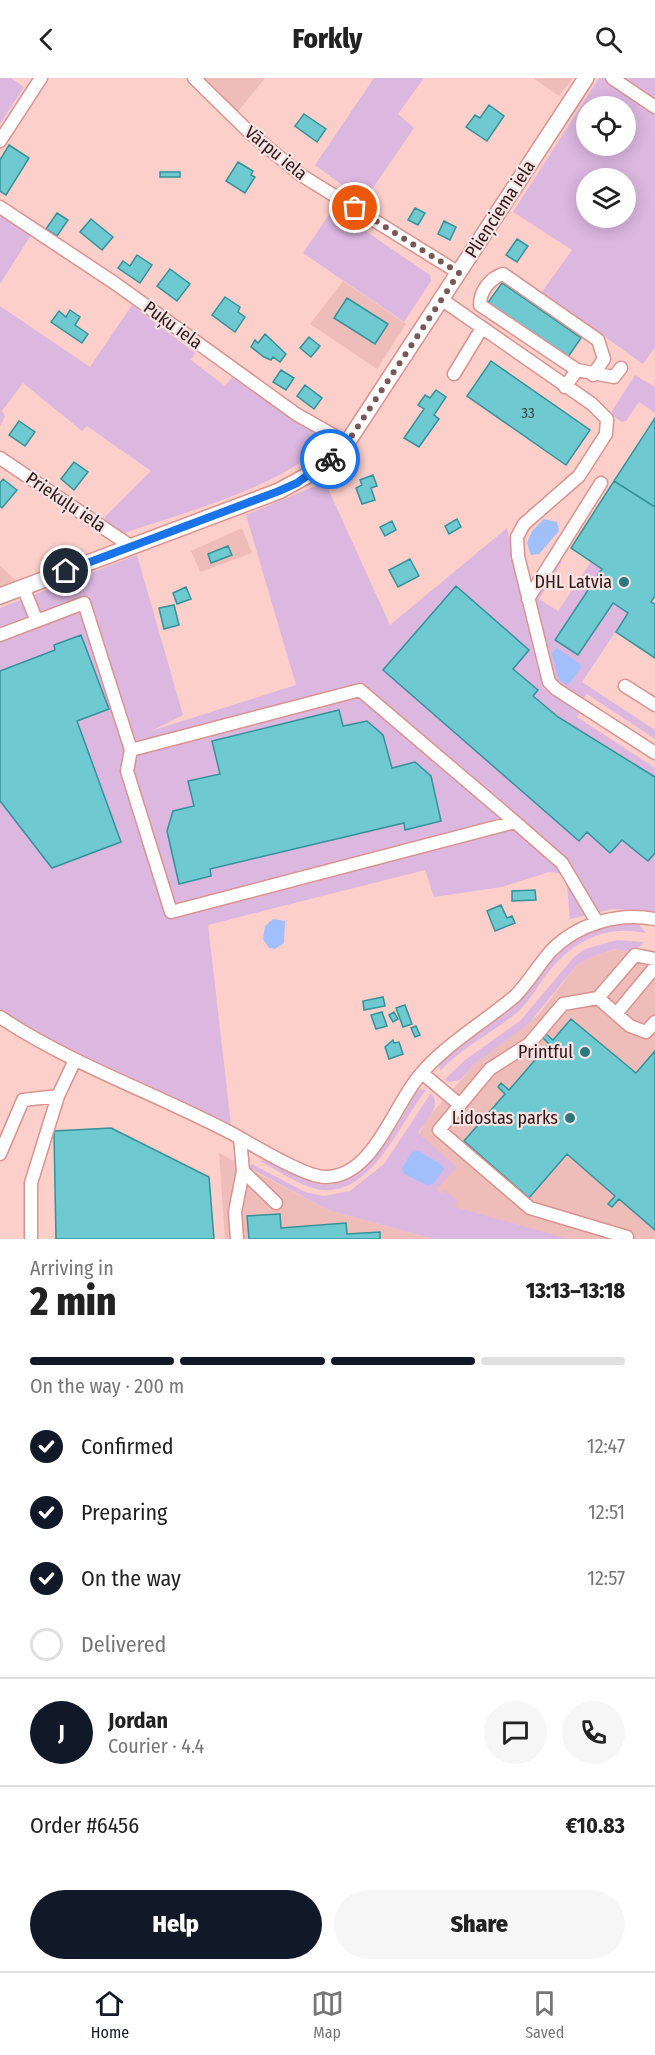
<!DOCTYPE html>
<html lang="en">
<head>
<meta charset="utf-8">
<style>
	:root { --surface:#fff; --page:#f6f6f6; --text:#222; --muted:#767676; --line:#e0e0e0; --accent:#111827 }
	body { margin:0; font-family:"Fira Sans Condensed",sans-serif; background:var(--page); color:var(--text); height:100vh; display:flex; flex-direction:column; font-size:22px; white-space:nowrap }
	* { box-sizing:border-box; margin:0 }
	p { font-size:20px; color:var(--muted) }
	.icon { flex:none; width:33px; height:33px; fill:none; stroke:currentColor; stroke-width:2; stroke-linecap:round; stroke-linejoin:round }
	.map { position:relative; height:1161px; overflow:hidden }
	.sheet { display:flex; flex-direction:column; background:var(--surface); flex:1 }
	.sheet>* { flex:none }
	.fabs { position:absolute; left:576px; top:18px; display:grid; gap:12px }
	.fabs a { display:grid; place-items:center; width:60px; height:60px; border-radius:50%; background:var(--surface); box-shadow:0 3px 15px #0003; font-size:30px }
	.pin { position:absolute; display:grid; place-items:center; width:51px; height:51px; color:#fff; margin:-26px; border:3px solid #fff; border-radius:50%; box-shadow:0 2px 6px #0007 }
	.courier { position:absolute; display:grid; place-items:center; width:60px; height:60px; margin:-30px; border:4px solid #1a73e8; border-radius:50%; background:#fff; color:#222; box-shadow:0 2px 8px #0007 }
	.headline em { font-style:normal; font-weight:800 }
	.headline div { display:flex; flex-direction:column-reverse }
	.headline { display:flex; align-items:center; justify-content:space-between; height:102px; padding:0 30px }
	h1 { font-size:39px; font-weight:800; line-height:45px }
	.bar { display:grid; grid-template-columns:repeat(4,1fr); gap:9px 6px; align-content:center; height:72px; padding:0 30px }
	.bar i { height:8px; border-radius:4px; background:var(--line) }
	.bar .selected { background:var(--accent) }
	.bar p { grid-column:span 4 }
	.line { display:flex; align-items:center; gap:15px; padding:0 30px; border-top:2px solid var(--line) }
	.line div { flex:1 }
	.round { display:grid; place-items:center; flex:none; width:63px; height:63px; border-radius:32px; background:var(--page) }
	ol { padding:0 30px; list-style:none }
	li { display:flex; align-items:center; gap:18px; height:66px }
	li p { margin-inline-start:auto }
	li .icon { padding:6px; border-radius:50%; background:var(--accent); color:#fff; stroke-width:4 }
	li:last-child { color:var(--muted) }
	li i { width:33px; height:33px; border:3px solid var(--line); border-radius:50% }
	.button { display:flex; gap:12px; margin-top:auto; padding:12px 30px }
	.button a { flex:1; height:69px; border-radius:36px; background:var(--accent); color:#fff; font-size:24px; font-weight:800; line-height:69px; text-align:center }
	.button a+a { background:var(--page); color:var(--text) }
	header { display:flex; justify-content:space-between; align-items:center; height:78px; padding:0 30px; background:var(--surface); font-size:27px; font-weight:800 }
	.tab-bar { display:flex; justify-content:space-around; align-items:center; height:84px; border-top:2px solid var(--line); background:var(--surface); font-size:16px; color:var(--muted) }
	.tab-bar a { display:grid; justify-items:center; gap:3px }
	.tab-bar .selected { color:var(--accent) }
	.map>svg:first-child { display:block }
	.built { fill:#eebdb9 }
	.green { fill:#dcb7e0; fill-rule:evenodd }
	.water { fill:#a1c0fb }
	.building { fill:#6fc9d1; stroke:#35929a; stroke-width:1.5 }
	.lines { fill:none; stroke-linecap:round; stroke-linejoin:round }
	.minor-casing { stroke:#da938e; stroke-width:15 }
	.major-casing { stroke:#da938e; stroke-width:18 }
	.minor { stroke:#fff; stroke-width:12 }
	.major { stroke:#fff; stroke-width:15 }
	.done { stroke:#785755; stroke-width:6; stroke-dasharray:0 10.8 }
	.route { stroke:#1a73e8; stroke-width:8 }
	.poi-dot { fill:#2d777d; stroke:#f4e4e3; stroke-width:2 }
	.labels { text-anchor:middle; stroke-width:4.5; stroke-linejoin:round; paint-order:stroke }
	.number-label { font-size:15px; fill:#404344 }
	.street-label { font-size:18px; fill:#311615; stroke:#f4e4e3 }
	.poi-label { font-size:18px; fill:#311615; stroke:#f4e4e3; text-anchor:end }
</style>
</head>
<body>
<header><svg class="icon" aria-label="back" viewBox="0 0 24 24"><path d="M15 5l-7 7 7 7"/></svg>Forkly<svg class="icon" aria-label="search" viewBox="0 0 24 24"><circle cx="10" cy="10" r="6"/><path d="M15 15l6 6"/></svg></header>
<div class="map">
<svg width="655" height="1161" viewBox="0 0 655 1161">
	<rect width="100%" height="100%" fill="#fccfcb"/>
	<path class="built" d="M202,0H265L236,36Z
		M533,0H573L559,18Z
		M343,203L406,246L377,291L310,246Z
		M242,450L252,475L200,494L191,473Z
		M0,488L17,503L0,508Z
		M616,871L655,877V1161H552L393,1113L425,1043L475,986L538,937L576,888L589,880Z
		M219,1075L328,1132L434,1161H225Z"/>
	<path class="green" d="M0,0H11L24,9L0,46Z
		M374,0H424L398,36L414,50L364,123L315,87Z
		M599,0H655V269L643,286L542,214L572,172L513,134ZM586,28H626V68H586ZM586,100H626V140H586Z
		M333,131L430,197L431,203L404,244L303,175Z
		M0,138L31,157L0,206Z
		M132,227L195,275L191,282L225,308L232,299L328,363C276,412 189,432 122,456L104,442L105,439L151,393L87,348L82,353L23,305L2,333L5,338L0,349V228L90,289Z
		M635,297L655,309V335L639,324L626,343L622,344L613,338L612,333Z
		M325,404L390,547L507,450L543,610L581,632L577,639L655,690V834L612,831L570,841L566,796L549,794L502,809L434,819L425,792L208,847L231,1047L51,962L0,931V530L137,477L183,637L151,653L296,607L246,437Z
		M558,481L562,484L539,521L558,533L591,484L602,491L555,562L578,577L613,525L628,535L582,604L655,652V661L587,616L583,622L555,605L534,525L537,513Z
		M636,843L646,855C603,846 572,864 546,897C536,911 528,926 514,937C490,956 462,970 440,993L439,986L561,869L585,853Z
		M617,862L644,864L634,874L615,871L589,880L576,888L529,945L475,986L460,1002L450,1004L444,1002L465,982L520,943L574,879L585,871Z
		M418,1011L426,1012C401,1043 373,1116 323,1112C302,1110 279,1093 260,1083L267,1082C282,1090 297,1100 313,1105C364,1119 397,1046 418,1011Z
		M431,1015C443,1028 425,1043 418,1055L457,1089L437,1111L442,1116L445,1112L457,1122L455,1129L569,1161H434L328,1132L248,1089L252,1086L305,1114L324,1118L350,1113L384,1086Z"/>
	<path class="water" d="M544,441L557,444L559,453L539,476L531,477L527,465L532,453Z
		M557,570L580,586L581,590L568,607L559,602L552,575Z
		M273,841L285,843L284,865L275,871L269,870L263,861L265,848Z
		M419,1073L442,1087L444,1091L433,1106L427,1107L404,1096L402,1090L412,1074Z"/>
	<path class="building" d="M489,27L504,38L487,63L466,49L475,37L480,40Z
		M304,36L326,51L317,64L295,48Z
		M9,67L29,80L6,117L0,113V82Z
		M238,84L253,93L251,97L255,99L245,115L226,103Z
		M160,94H180V99H160Z
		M415,130L425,135L418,147L408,142Z
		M57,135L68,142L57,158L46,151Z
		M91,141L113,159L102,172L80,154Z
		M444,143L456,149L450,162L438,156Z
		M517,161L528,168L517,184L506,177Z
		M137,177L152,187L140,205L118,190L123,183L130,188Z
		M170,191L190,206L177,223L157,208Z
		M502,205L581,260L566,282L487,226Z
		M225,219L240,229L238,234L245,239L235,254L212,237Z
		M347,220L388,246L375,266L334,240Z
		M70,232L80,239L75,247L88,256L82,265L51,244L59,233L66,239Z
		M265,256L286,276L280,284L273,279L271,282L264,279L251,269L255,262L258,265Z
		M309,259L320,268L311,279L300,270Z
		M491,283L590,352L566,387L467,318Z
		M281,292L294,300L286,312L273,304Z
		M305,307L322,320L314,331L297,318Z
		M436,312L446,319L434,337L439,341L419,369L404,360L424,331L418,327L425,317L430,320Z
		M655,340V429L614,403Z
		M19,343L35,354L25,368L9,357Z
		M74,384L88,394L74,412L61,401Z
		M373,397L377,408L371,410L375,422L362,426L356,410L362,407L360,402Z
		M3,401L17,412L2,430L0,428V405Z
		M614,403L655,429V518L651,524L655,526V580L616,554L628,535L613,525L578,577L555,562L602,491L571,470Z
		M457,441L461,449L449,456L445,448Z
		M392,443L396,452L385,458L380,449Z
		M228,468L232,477L211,485L208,476Z
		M410,481L419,498L398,509L389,492Z
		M456,508L529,572L513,591L538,612L533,618L558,639L655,699V775L648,783L622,762L610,775L587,754L579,763L383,592Z
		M186,509L191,521L177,526L173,515Z
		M174,527L179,547L164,551L159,530Z
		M81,557L109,631L77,643L121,764L52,790L0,723V593L55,572L54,567Z
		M339,632L343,648L367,643L383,657L392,690L415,684L431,698L441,743L405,752L404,745L210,791L211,798L179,806L167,753L173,733L194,728L188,703L220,696L212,663Z
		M535,812L536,822L512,823V813Z
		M501,827L507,840L512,838L515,845L495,853L487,833Z
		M383,919L385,928L364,932L363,923Z
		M405,927L412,946L403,949L396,930Z
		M382,934L387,948L376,951L371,937Z
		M394,934L398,941L393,944L389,937Z
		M571,941L636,995L655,973V1152L619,1121L612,1129L608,1126L615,1118L567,1076L529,1120L464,1063L505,1016L498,1009L501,1005L509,1012L549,966L542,959L545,955L553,962Z
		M416,948L420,957L415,959L411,950Z
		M393,962L394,965L399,964L403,976L389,981L385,969Z
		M111,1050L209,1099L214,1161H56L54,1053Z
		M280,1136L281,1150L346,1145L347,1156L380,1154V1161H249L247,1138Z"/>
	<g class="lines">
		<g class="minor-casing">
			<path id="minor" d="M194,0L250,55L301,97L459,195
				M612,0L655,29
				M0,63L41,0
				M0,129L116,206L296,336L347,365
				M441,221L592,326L607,341L606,356L579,398L524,446L517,459L518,478L549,604L556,611L655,675
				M577,292L480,227C480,213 490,200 503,196L598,262L604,281L593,297
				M454,296L482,250
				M565,309L577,292L614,299L621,290
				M0,380L132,469
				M23,509L36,541
				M528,521L601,405
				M0,557L84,525L131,672L127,693L171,834L515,744L360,612L131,672
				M625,608L655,627
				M515,744L562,785L597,844
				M655,881L635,877L598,920L630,948L646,954L655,944
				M598,920L563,926L529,966L490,991L439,1052L530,1130L627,1159
				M616,936L655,889
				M0,939C72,987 155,1015 231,1055C252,1066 304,1099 325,1099C373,1100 393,1028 420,997C446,966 483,945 514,919C528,906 538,887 551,873C577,846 618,834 655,841
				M422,995L460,1027
				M0,1076L23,1022L58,1018L75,982
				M243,1093L276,1125
				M31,1161V1105L58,1018
				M237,1161L235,1134L243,1093L240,1060"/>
		</g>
		<g class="major-casing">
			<path id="major" d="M0,518L279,413L310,396L347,365L586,0"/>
		</g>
		<use href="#minor" class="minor"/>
		<use href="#major" class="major"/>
	</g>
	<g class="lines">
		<path class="done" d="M330,381L347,365L459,195L355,130"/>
		<path class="route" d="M66,493L279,413L297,405L330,381"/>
	</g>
	<g class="poi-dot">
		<circle cx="624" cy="504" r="6"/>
		<circle cx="585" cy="974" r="6"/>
		<circle cx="570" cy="1040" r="6"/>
	</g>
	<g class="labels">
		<g class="number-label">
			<text x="528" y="340">33</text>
		</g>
		<g class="street-label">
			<text transform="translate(276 75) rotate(39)" y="6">Vārpu iela</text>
			<text transform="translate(500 131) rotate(-57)" y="6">Plieņciema iela</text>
			<text transform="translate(173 247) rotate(36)" y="6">Puķu iela</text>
			<text transform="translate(66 424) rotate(34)" y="6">Priekuļu iela</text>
		</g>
		<g class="poi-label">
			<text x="612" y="510">DHL Latvia</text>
			<text x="573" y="980">Printful</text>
			<text x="558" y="1046">Lidostas parks</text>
		</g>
	</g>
</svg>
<div class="fabs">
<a><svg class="icon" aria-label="locate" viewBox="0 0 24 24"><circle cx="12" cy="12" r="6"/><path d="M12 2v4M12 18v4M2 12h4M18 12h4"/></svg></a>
<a><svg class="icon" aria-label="layers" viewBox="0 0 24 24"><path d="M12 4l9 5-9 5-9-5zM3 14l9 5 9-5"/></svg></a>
</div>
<div class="pin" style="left:355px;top:130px;background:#ea580c"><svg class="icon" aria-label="bag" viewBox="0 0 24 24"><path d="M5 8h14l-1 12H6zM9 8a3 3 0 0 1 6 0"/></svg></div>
<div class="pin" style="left:66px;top:493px;background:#1f2937"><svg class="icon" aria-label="home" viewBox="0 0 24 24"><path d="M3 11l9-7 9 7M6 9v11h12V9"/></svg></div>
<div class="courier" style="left:330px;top:381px"><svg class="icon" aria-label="bike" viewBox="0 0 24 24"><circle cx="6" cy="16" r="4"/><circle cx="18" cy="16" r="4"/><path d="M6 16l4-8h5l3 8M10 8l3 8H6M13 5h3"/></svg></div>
</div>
<section class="sheet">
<div class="headline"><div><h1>2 min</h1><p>Arriving in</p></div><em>13:13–13:18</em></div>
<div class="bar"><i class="selected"></i><i class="selected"></i><i class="selected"></i><i></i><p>On the way · 200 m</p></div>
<ol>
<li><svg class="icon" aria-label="check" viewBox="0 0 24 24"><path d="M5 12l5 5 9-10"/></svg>Confirmed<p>12:47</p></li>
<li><svg class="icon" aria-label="check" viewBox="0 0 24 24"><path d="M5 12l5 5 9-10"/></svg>Preparing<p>12:51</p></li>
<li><svg class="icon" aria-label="check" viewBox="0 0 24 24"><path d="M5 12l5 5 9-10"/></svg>On the way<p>12:57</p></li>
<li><i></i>Delivered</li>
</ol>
<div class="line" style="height:108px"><b class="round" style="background:var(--accent);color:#fff">J</b><div><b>Jordan</b><p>Courier · 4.4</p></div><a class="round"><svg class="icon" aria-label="chat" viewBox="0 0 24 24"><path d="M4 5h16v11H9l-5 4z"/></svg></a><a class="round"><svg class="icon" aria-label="phone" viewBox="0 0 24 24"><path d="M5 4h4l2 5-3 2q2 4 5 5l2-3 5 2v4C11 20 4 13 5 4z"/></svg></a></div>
<div class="line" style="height:78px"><div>Order #6456</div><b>€10.83</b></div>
<div class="button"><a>Help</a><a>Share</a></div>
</section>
<nav class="tab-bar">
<a class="selected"><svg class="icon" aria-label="home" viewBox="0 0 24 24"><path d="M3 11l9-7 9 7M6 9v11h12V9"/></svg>Home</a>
<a><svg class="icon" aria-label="map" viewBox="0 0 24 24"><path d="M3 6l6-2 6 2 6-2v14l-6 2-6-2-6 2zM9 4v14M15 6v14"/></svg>Map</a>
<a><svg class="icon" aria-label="saved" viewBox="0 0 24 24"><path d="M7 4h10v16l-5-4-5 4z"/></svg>Saved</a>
</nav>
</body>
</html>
